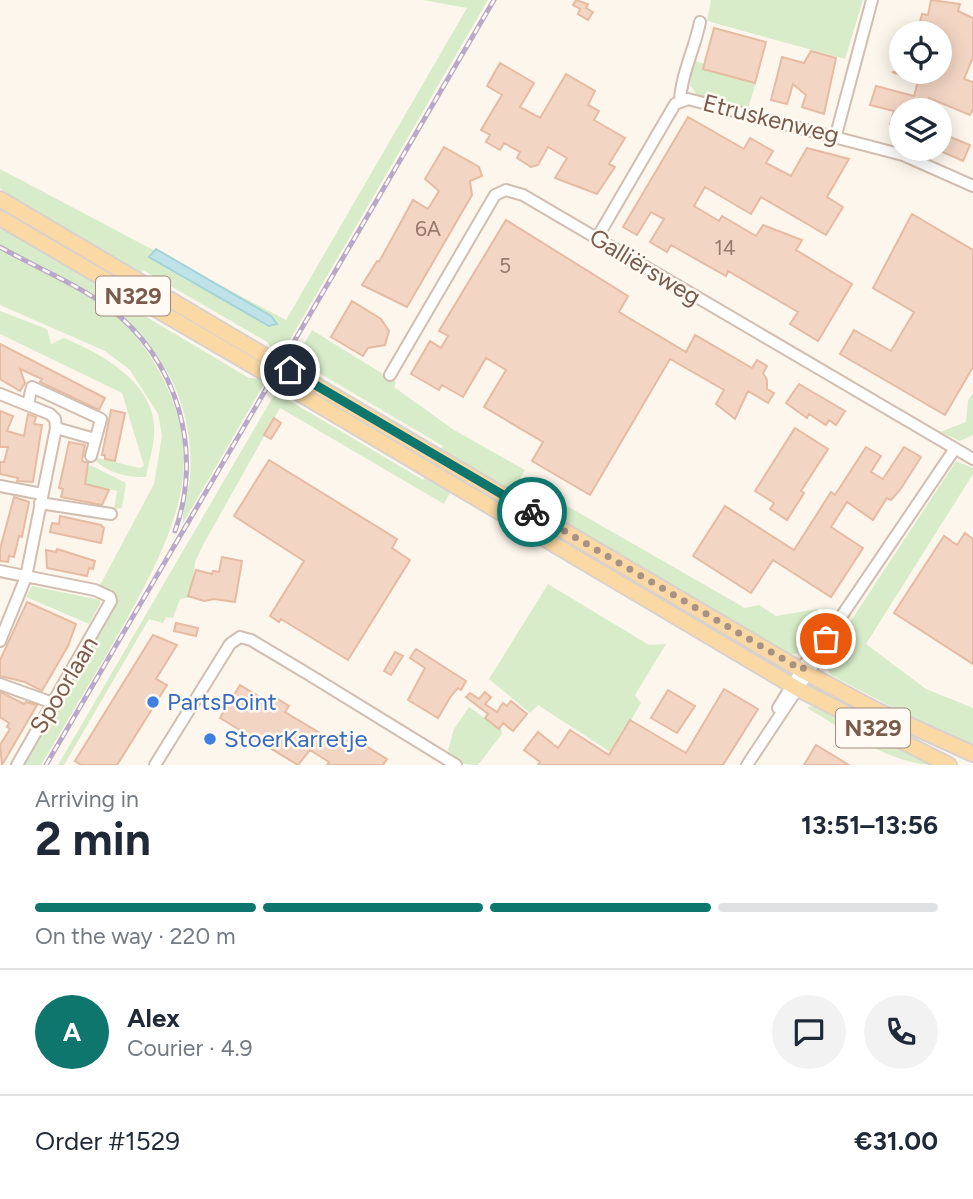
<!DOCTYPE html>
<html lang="en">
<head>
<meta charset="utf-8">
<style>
	:root { --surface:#fff; --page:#f2f2f3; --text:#1f2937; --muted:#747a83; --line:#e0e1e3; --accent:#0f766e }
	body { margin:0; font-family:Figtree,sans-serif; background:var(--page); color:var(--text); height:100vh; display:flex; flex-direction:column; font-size:26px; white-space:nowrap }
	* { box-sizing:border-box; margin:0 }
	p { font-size:23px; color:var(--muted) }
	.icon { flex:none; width:38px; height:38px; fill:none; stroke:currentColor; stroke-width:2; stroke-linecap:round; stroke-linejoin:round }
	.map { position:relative; height:765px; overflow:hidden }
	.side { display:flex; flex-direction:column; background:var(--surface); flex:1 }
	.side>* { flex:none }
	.buttons { position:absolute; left:889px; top:21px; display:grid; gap:14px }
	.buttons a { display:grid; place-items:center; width:63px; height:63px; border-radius:50%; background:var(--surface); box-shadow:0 4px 18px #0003; font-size:35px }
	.pin { position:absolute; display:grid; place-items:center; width:60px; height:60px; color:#fff; margin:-30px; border:4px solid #fff; border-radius:50%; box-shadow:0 2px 7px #0007 }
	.courier { position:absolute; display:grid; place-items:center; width:70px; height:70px; margin:-35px; border:5px solid #0f766e; border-radius:50%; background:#fff; color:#222; box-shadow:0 2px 9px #0007 }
	.head em { font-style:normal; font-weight:700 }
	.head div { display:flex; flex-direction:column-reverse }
	.head { display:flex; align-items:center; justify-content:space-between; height:119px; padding:0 35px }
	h1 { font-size:46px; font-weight:700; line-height:52px }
	.bar { display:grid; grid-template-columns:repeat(4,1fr); gap:10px 7px; align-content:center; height:84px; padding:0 35px }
	.bar i { height:9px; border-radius:5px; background:var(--line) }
	.bar .selected { background:var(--accent) }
	.bar p { grid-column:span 4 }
	.line { display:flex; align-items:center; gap:18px; padding:0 35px; border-top:2px solid var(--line) }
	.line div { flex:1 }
	.round { display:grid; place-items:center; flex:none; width:74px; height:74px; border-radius:37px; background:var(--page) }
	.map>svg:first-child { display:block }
	.green { fill:#d8ecc9 }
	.water { fill:#bfe3e8; stroke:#a5d3da; stroke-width:2 }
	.building { fill:#f3d5c3; stroke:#e6bba3; stroke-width:2 }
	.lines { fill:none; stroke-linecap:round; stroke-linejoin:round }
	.minor-casing { stroke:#d1beb0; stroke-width:14 }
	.major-casing { stroke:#dad1cd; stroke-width:18 }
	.minor { stroke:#fff; stroke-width:10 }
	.major { stroke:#fbd9a5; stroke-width:14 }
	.rail-casing { stroke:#b9a8c9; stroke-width:5 }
	.rail { stroke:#fffaf3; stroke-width:2.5; stroke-dasharray:8; stroke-linecap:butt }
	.done { stroke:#a89285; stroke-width:7; stroke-dasharray:0 12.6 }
	.route { stroke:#0f766e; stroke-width:9 }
	.shop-dot { fill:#3f7fe0; stroke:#fffaf3; stroke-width:2.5 }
	.labels { text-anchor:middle; stroke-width:5; stroke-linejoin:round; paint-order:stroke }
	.number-label { font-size:21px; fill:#987a6a }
	.shield { fill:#fffaf3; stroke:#a28b7f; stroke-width:2 }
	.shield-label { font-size:23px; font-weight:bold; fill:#7a5c4d }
	.street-label { font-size:24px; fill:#7a5c4d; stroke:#fffaf3 }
	.shop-label { font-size:24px; fill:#366cbe; stroke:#fffaf3; text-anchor:start }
</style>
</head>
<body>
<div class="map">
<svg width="973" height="765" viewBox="0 0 973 765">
	<rect width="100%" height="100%" fill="#fdf6ec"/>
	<path class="green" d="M423,0H488L183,523C181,513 189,490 190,476C194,430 178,369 139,340C214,444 184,515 128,617C100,667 70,716 41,765H22L116,600V592L99,587L154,484L162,436L158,414L130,370L105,351L0,305V224L125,296L123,303L249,378L262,379L277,355L267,342L143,270L139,275L41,218L0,188V169L286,320L467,8Z
		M711,0H863L845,59L707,21Z
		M694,61L758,76L748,109L697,95L690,85Z
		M0,311L47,329L51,344L64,338C100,353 150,380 154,424C156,441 149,461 146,477C128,478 103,472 93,457L140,468L144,466L122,393L0,334Z
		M312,330L396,382L394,387L454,430L525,470L520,479L745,608L759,605L776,616L817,609L827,616C826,635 804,658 785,654L441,451L443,446L314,370L295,365L281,386L285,398L423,480L426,476L452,489L444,504L280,408L203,545L195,562L192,597L180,599L173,618L166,617L163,623L149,619L64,765H58Z
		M973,393V435L960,441L940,432L966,422L968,401Z
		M956,461L973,468V474L866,644L926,689L973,708V750L831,675L825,665L833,648Z
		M90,465L126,483L122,508L114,509L117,491L79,483Z
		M548,584L649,645L666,644L635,695L641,703L612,753L538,705L530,713L489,679Z
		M32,586L100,600V604L89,624L26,597Z
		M812,706L935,765C890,765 845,730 807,708Z
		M469,707L502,730V734L478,765C464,765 455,763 448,750L454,729Z"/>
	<path class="water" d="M156,249L271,316L277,324L269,326L149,257Z"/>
	<path class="building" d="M576,0L588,4L586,8L593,12L588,20L578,14L580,9L573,5Z
		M931,0L960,4L958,11L973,18V57L964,79L973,82V109L970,115L929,98L925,110H901V127L890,124L894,111L870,105L876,86L914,96L918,81L892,72H940V33H917L922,14L928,15Z
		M714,28L766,42L755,83L703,69Z
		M811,51L836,58L824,114L802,107L806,95L793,84L787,104L771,100L782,57L804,63Z
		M500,63L534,83L520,107L540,118L566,74L595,91L588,105L599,111L594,120L625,138L609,164L615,167L597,194L555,178L567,158L548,147L538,165L531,167L517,158L520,152L504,143L500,150L486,142L490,135L481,130L502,95L487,86Z
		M688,117L744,149L750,138L773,151L766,163L791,176L807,148L849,159L827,197L843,207L826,235L761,197L751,214L705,187L694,206L719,221L722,216L756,236L763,225L802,240L796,250L852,284L818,341L790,324L798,312L728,271L726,276L671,245L667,252L650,242L664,219L651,212L637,235L623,227Z
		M943,134L970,145L963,161L940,151Z
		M444,147L479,167L482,176L470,181L472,195L407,307L362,285L377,261L379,262L413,200L428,209L439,191L425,179Z
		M912,214L973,250V367L945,415L840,354L854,330L891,351L914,312L873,288Z
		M506,220L628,296L619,312L686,352L695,335L752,368L757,360L767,366L763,373L767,380V389L774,393L768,403L748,391L735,419L716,404L724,390L670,359L590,495L532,461L543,442L484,407L506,370L486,358L463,397L442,385L439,390L411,374L430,341L441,348L448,336L439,331Z
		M352,301L381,319L389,331L385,345L368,348L363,356L331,337Z
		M0,344L105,398L99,410L40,382L42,379L20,369L25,383L20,391L0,379Z
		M799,384L845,411L836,425L829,420L826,425L809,414L807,418L786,403Z
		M111,410L125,413L115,461L105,459V455H102Z
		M0,411L13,416L7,431L24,436L28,414L36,417L34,424L42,425L33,482L17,481L18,478L0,474V462H4L8,447H0Z
		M274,418L281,423L271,439L264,435Z
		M795,428L828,449L801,491L804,493L787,520L770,509L774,503L755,491Z
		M69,442L85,445L82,461L88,463L85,484L109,490L102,505L61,497L63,489L59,488Z
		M866,447L881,456L871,472L883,479L904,447L921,457L900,490L891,500L887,498L873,520L847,502L831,527L863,548L831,597L773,560L751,593L693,556L725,506L794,550L831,492L835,495Z
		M269,460L397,539L392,548L410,560L348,660L281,619L279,622L270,616L304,561L234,516Z
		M14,497L29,502L22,537L19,536L14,557L9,556L8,562L0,561V549Z
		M60,516L101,525L104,528L101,543L50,532L52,523L59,524Z
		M965,533L973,539V664L894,613L944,536L957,545Z
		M57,549L95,561L93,569L89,568L87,576L47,568L46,550L56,552Z
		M222,557L242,561L235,602L214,599L204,601L188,596L196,570L212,574L213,571L219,572Z
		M27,602L76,624L68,646L42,691L25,682L0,676V660Z
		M176,623L198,628L196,636L174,631Z
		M153,635L177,645L156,679L167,685L117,765H81L75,761Z
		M416,649L466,681L461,690L458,688L451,696L438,718L408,700L425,668L410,658Z
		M395,652L403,656L391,675L384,671Z
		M240,685L268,702L273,696L289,706L285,712L340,745L346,734L387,759L383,765H327L329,762L310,750L298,765L220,718Z
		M724,689L758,709L723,765H538L540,762L524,750L538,732L558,748L570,730L609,755L630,720L686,753Z
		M668,690L695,706L677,733L651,718Z
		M0,692L24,704L26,702L37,705L2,765L0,745L10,729L7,727L9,723L0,717Z
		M485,692L491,697L485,704L497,712L503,703L507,706L511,701L527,714L513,731L503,723L499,729L485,718L488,714L466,697L470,693L479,699Z
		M816,745L849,765H804Z"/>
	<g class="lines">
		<g class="minor-casing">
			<path id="minor" d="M680,101C681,75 695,48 700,22
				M836,135L872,0
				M597,238L675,104L688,99L903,155L973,186
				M390,375L495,195L506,190L523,195L973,459
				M0,394L50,414L55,419L56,428L26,577L0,641
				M28,404L32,387L101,419L91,456
				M56,428L95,439
				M0,486L42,494
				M40,503L111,514
				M0,571L95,590L110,597L111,601L17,765
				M0,684L53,703
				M778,708L813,651L824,641
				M155,765L230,644L240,637L251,640L308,674L456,765
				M747,765L820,655L826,639L954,450"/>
		</g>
		<g class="major-casing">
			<path id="major" d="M0,199L274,361
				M0,218L267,374
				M290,370L801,670L876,710L973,754
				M282,383L798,689L949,765"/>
		</g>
		<use href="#minor" class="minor"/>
		<use href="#major" class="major"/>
		<g class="rail-casing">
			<path id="rail" d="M0,247C35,267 75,283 108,307C177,358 204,450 175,531
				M46,765L494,0"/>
		</g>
		<use href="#rail" class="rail"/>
	</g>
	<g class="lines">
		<path class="done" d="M532,512L802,670L826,639"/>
		<path class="route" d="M290,370L532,512"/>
	</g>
	<g class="shop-dot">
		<circle cx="153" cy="702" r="7"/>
		<circle cx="210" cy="739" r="7"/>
	</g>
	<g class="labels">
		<g class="number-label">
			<text x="428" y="236">6A</text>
			<text x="725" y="255">14</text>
			<text x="505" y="273">5</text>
		</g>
		<g class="shield">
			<rect x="96" y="276.5" width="74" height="39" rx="5"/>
			<rect x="836" y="708.5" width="74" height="39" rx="5"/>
		</g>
		<g class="shield-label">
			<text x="133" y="304">N329</text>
			<text x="873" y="736">N329</text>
		</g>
		<g class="street-label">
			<text transform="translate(771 119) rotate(14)" y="8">Etruskenweg</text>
			<text transform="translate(645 267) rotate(31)" y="8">Galliërsweg</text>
			<text transform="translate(64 685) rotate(-59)" y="8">Spoorlaan</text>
		</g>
		<g class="shop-label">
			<text x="167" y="710">PartsPoint</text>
			<text x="224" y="747">StoerKarretje</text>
		</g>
	</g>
</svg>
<div class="buttons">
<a><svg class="icon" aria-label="locate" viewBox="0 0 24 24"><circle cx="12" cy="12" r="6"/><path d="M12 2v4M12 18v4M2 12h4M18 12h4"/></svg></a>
<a><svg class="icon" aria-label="layers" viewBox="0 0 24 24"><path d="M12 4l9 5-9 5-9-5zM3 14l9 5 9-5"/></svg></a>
</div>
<div class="pin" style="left:826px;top:639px;background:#ea580c"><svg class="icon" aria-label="bag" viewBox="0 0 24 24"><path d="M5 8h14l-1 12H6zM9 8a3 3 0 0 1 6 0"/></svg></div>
<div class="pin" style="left:290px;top:370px;background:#1f2937"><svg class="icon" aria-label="home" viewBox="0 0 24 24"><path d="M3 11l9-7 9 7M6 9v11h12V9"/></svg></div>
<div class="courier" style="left:532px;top:512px"><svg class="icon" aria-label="bike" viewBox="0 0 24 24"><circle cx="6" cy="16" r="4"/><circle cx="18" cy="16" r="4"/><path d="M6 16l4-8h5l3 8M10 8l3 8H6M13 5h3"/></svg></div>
</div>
<section class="side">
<div class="head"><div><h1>2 min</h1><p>Arriving in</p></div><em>13:51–13:56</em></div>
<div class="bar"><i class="selected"></i><i class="selected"></i><i class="selected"></i><i></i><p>On the way · 220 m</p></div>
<div class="line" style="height:126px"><b class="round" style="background:var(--accent);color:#fff">A</b><div><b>Alex</b><p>Courier · 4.9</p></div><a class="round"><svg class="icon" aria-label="chat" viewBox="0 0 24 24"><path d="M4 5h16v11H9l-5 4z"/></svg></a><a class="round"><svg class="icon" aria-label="phone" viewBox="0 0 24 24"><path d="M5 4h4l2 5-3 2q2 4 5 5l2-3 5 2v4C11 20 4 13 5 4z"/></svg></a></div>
<div class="line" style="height:91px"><div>Order #1529</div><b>€31.00</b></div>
</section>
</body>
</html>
